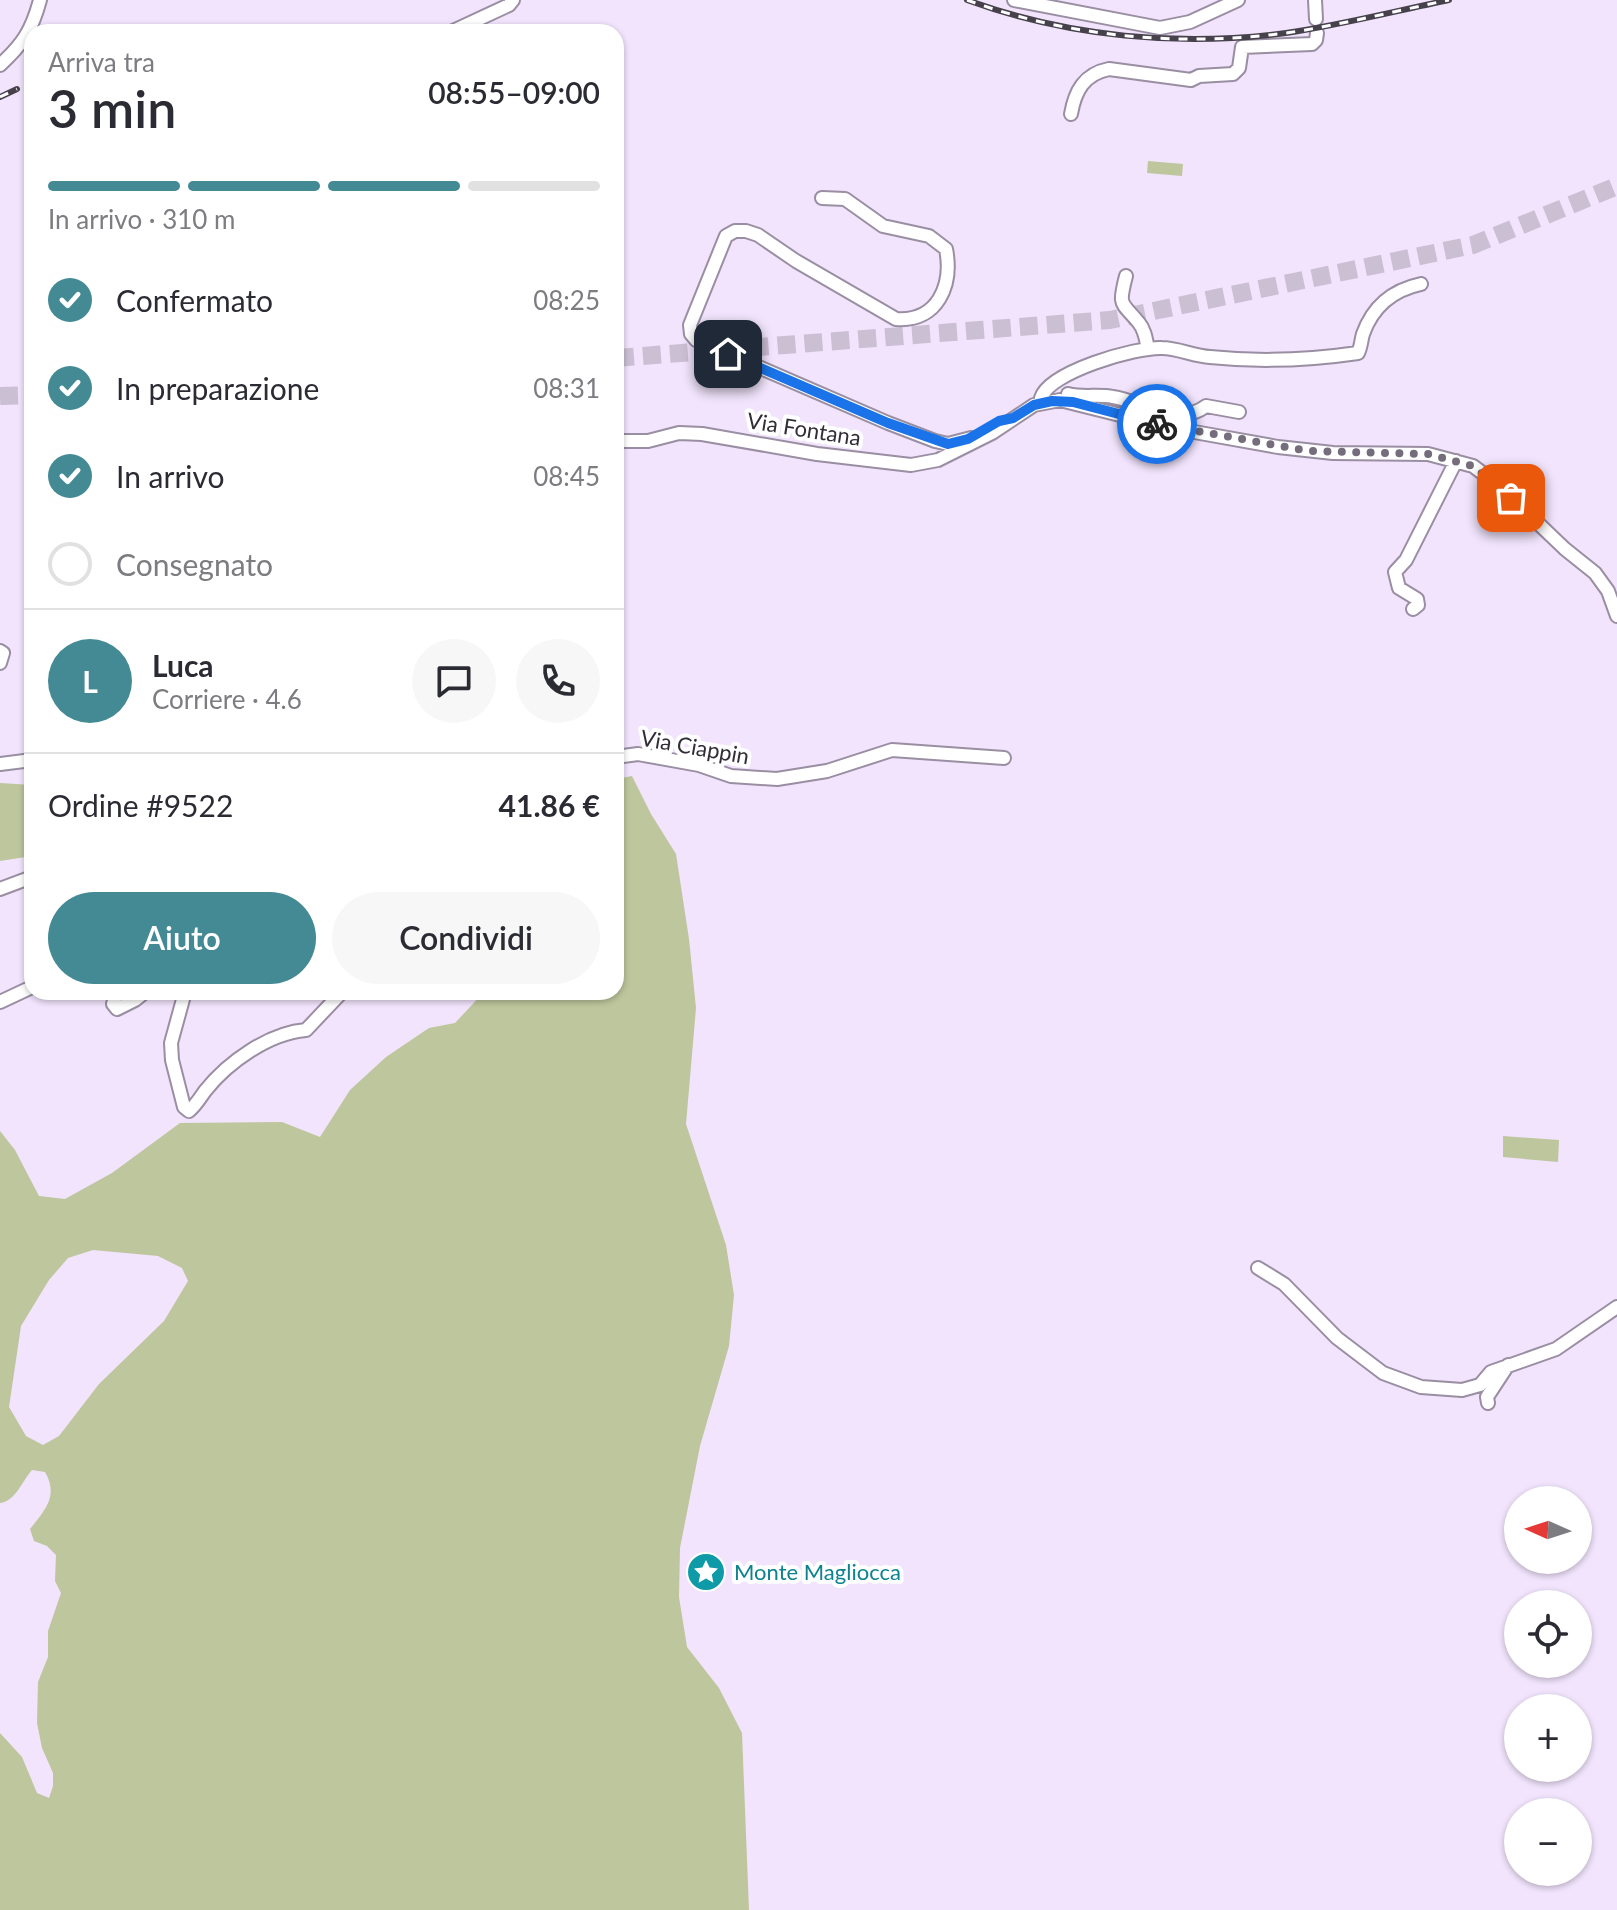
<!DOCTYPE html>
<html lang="it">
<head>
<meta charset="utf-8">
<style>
	:root { --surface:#fff; --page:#f7f7f7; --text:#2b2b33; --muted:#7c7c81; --line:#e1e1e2; --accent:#448a95 }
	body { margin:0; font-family:Lato,sans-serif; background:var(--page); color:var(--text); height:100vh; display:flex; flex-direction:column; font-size:30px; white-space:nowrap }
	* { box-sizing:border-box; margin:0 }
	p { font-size:26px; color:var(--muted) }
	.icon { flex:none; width:44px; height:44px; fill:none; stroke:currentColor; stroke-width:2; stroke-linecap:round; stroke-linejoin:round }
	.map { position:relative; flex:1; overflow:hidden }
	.side { position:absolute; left:24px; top:24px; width:600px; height:976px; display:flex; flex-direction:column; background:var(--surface); border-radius:24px; box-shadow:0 2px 6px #0004 }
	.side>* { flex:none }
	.needle { width:52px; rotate:273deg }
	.fabs { position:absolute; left:1504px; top:1486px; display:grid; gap:16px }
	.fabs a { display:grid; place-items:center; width:88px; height:88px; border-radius:50%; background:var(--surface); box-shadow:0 2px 6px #0004; font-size:40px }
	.pin { position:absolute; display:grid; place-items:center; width:68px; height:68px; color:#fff; margin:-34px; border-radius:16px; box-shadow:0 4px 12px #0006 }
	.courier { position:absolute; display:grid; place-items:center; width:80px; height:80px; margin:-40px; border:6px solid #1a73e8; border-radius:50%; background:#fff; color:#222; box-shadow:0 2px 10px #0007 }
	.headline em { font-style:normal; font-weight:600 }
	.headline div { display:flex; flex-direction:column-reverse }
	.headline { display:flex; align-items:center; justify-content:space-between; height:136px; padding:0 24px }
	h1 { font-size:52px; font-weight:600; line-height:60px }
	.bar { display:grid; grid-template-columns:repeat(4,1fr); gap:12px 8px; align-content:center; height:96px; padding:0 24px }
	.bar i { height:10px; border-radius:6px; background:var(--line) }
	.bar .on { background:var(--accent) }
	.bar p { grid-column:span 4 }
	.line { display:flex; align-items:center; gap:20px; padding:0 24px; border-top:2px solid var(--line) }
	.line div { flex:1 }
	.round { display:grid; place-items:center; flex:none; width:84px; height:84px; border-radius:42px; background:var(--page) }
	ol { padding:0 24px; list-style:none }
	li { display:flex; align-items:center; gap:24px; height:88px }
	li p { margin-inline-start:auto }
	li .icon { padding:8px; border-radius:50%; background:var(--accent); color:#fff; stroke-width:4 }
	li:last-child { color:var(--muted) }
	li i { width:44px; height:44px; border:4px solid var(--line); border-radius:50% }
	.primary-button { display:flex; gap:16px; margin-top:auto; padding:16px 24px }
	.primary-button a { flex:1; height:92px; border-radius:48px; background:var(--accent); color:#fff; font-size:32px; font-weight:600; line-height:92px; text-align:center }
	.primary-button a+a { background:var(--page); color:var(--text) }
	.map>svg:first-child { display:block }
	.green { fill:#bec69d; fill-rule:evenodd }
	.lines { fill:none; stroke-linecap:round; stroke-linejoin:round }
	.highway-tunnel { stroke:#cbbfd4; stroke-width:18; stroke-dasharray:18 9; stroke-linecap:butt }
	.minor-casing { stroke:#9a8ea3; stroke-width:16 }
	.minor { stroke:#fff; stroke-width:12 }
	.rail-casing { stroke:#47414c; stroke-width:6 }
	.rail { stroke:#fff; stroke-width:3; stroke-dasharray:9; stroke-linecap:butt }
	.done { stroke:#756d7b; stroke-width:8; stroke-dasharray:0 14.4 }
	.route { stroke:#1a73e8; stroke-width:10 }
	.labels { text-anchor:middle; stroke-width:8; stroke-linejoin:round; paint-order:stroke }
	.street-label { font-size:22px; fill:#322d36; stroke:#fff }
	.culture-label { font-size:22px; fill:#0d838f; stroke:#fff; text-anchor:start }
</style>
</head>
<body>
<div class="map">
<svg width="1617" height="1910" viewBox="0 0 1617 1910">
	<rect width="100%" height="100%" fill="#f1e4fc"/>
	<path class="green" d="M1148,161L1183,164L1182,176L1147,173Z
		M632,776L651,814L676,854L689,939L696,1008L686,1124L726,1245L734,1295L729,1346L700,1446L680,1548L679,1597L687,1647L719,1688L742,1733L749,1910H0V1733L22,1757L37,1793L49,1798L53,1786V1773L42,1748L37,1723L38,1682L48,1657V1631L61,1593L55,1581L56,1555L47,1546L34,1541L30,1529C45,1510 59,1496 45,1472L32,1470C22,1481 16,1501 0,1503V1131L15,1150L39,1196L65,1199L112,1173L180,1123L282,1122L320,1137L350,1090L386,1057L429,1028L455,1023L484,992H616V779ZM93,1250L158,1256L182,1268L188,1281L164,1321L99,1384L59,1436L43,1445L26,1436L9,1407L21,1326L49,1280L68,1258Z
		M0,783L32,785V856L0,861Z
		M1503,1136L1559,1140L1558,1162L1503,1157Z"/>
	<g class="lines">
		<path class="highway-tunnel" d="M616,358L1110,320L1473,245L1617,186
			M0,396L32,395"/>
		<g class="minor-casing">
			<path id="minor" d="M1014,0L1160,28L1190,22L1238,0
				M1315,0L1316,19
				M451,32L509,5L513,0
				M0,65C23,44 32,30 40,0
				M1071,114C1075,91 1084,74 1109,69L1191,80L1199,76L1233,74L1239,68L1242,47L1312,44L1316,40L1317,33
				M822,198L845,199L883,226L929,236L946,249C953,285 938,322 896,319L796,261L758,235L746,231H735L726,236L690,325L691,334L696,340L888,423L935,441L948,444L971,438
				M1126,276C1118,307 1121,301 1139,323C1145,330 1146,340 1148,349
				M1068,394C1083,398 1098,394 1113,397C1143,402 1179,427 1206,406L1239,412
				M1043,402L1041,398C1049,372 1135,347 1162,348C1177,348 1194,356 1210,357C1258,362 1310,360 1358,353C1361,347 1361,341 1363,334C1373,306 1393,290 1421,284
				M616,441H648L679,433L702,434L817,454L911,465L938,460L992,433L1034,405L1060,400L1172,428L1278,447L1333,453L1428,454L1473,466L1497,484L1565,549L1595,573L1608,591L1617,616
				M1413,609L1418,605L1417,599L1399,588L1395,572L1406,560L1456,461
				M0,651L3,653L0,663
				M616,757L638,754L699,765L731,776L777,779L827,771L892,750L1004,758
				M0,764L32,760
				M0,889L32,877
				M117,992L113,1004L117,1009L135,1000L145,992
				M185,992L171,1043L172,1060L184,1107L189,1111C196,1105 200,1098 205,1091C228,1062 269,1033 306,1030L342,992
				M0,1002L32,987
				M1258,1268L1284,1284L1337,1338L1383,1373L1421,1387L1462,1390L1480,1385L1491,1372L1556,1349L1617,1307
				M1488,1403L1487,1397L1508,1365"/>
		</g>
		<use href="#minor" class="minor"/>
		<g class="rail-casing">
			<path id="rail" d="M967,0C1068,37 1180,47 1286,33C1341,25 1395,11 1449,0
				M0,97L17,89"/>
		</g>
		<use href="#rail" class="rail"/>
	</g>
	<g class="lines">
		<path class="done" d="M1157,424L1309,451L1428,454L1473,466L1511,498"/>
		<path class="route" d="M728,354L888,423L948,444L968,439L999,421L1013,418L1034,405L1052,401L1073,402L1157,424"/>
	</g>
	<defs>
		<g id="sight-disc" transform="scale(2)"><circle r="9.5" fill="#0f9aa8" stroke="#fff"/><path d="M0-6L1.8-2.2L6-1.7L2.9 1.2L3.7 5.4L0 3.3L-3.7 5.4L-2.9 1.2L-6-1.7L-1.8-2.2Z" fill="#fff"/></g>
	</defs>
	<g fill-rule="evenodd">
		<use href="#sight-disc" x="706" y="1572"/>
	</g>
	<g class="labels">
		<g class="street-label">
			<text transform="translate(804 429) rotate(9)" y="8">Via Fontana</text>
			<text transform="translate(695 747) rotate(10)" y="8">Via Ciappin</text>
		</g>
		<g class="culture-label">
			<text x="734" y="1580">Monte Magliocca</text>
		</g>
	</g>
</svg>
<div class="fabs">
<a><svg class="needle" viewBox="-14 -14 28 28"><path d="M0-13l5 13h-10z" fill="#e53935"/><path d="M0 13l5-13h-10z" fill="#7c7c81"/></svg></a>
<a><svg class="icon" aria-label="locate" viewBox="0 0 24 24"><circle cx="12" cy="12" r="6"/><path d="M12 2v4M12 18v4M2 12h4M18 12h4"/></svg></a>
<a>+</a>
<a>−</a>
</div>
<div class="pin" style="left:1511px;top:498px;background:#ea580c"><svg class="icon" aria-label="bag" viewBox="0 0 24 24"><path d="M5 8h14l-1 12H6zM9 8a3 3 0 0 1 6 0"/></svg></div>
<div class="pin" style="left:728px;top:354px;background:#1f2937"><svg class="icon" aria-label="home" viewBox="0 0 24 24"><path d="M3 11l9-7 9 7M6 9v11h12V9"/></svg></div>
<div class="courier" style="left:1157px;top:424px"><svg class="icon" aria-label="bike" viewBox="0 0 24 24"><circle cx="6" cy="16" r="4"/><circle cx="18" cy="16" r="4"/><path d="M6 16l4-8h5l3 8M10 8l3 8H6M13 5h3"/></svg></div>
<section class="side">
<div class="headline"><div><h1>3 min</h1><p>Arriva tra</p></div><em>08:55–09:00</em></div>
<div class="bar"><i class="on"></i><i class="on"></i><i class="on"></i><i></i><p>In arrivo · 310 m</p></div>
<ol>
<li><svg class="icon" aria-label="check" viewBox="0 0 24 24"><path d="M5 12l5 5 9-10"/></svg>Confermato<p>08:25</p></li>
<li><svg class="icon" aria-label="check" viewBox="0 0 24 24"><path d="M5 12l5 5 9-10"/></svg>In preparazione<p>08:31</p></li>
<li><svg class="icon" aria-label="check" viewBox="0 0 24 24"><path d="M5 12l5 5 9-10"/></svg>In arrivo<p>08:45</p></li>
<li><i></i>Consegnato</li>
</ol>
<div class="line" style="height:144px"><b class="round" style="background:var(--accent);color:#fff">L</b><div><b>Luca</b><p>Corriere · 4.6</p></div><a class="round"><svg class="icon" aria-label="chat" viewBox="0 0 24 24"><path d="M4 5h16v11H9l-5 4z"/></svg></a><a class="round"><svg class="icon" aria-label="phone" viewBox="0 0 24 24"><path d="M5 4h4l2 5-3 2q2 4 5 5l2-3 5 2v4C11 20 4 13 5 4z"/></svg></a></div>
<div class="line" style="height:104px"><div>Ordine #9522</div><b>41.86 €</b></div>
<div class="primary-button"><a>Aiuto</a><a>Condividi</a></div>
</section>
</div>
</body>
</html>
